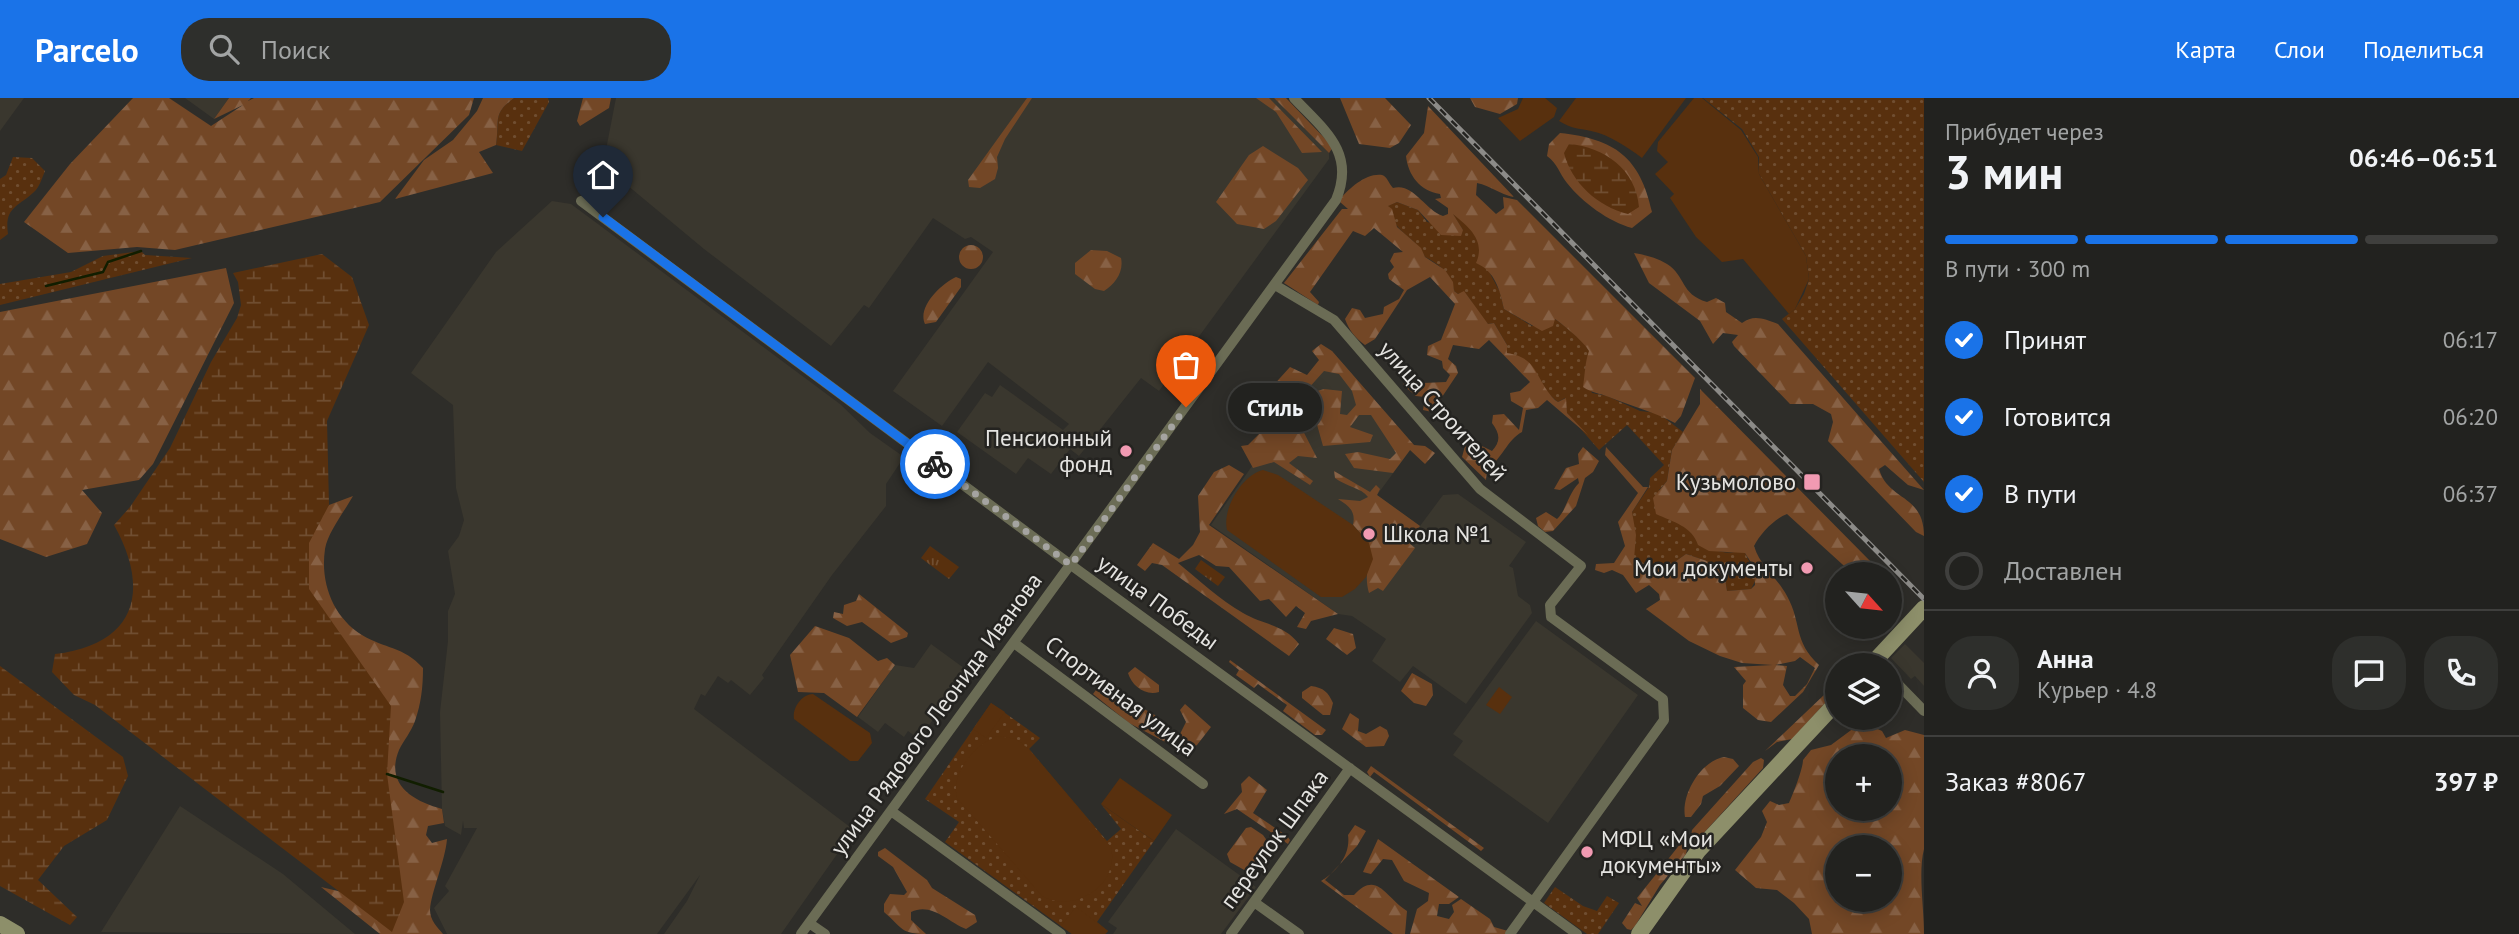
<!DOCTYPE html>
<html lang="ru">
<head>
<meta charset="utf-8">
<style>
	:root { --surface:#22221f; --page:#2e2f2c; --text:#f1f3f6; --muted:#a2a4a4; --line:#3f3f3d; --accent:#1a73e8 }
	body { margin:0; font-family:"PT Sans",sans-serif; background:var(--page); color:var(--text); height:100vh; display:flex; flex-direction:column; font-size:26px; white-space:nowrap }
	* { box-sizing:border-box; margin:0 }
	p { font-size:23px; color:var(--muted) }
	.icon { flex:none; width:38px; height:38px; fill:none; stroke:currentColor; stroke-width:2; stroke-linecap:round; stroke-linejoin:round }
	.map { position:relative; flex:1; overflow:hidden }
	.side { display:flex; flex-direction:column; background:var(--surface); width:595px }
	.side>* { flex:none }
	.needle { width:46px; rotate:117deg }
	.buttons { position:absolute; left:1825px; top:464px; display:grid; gap:14px }
	.buttons a { display:grid; place-items:center; width:77px; height:77px; border-radius:50%; background:var(--surface); box-shadow:0 4px 18px #0003,0 0 0 2px var(--line); font-size:35px }
	.pin { position:absolute; display:grid; place-items:center; width:60px; height:60px; color:#fff; margin:-72px -30px; border-radius:50% 50% 50% 0; rotate:-45deg; box-shadow:0 0 7px #0007 }
	.pin .icon { rotate:45deg }
	.courier { position:absolute; display:grid; place-items:center; width:70px; height:70px; margin:-35px; border:5px solid #1a73e8; border-radius:50%; background:#fff; color:#222; box-shadow:0 2px 9px #0007 }
	.bubble { position:absolute; height:49px; border-radius:24px; background:var(--surface); box-shadow:0 4px 18px #0003,0 0 0 2px var(--line); font-size:23px; font-weight:800; line-height:49px; text-align:center }
	.headline em { font-style:normal; font-weight:800 }
	.headline div { display:flex; flex-direction:column-reverse }
	.headline { display:flex; align-items:center; justify-content:space-between; height:119px; padding:0 21px }
	h1 { font-size:46px; font-weight:800; line-height:52px }
	.bar { display:grid; grid-template-columns:repeat(4,1fr); gap:10px 7px; align-content:center; height:84px; padding:0 21px }
	.bar i { height:9px; border-radius:5px; background:var(--line) }
	.bar .current { background:var(--accent) }
	.bar p { grid-column:span 4 }
	.line { display:flex; align-items:center; gap:18px; padding:0 21px; border-top:2px solid var(--line) }
	.line div { flex:1 }
	.round { display:grid; place-items:center; flex:none; width:74px; height:74px; border-radius:28px; background:var(--page) }
	ol { padding:0 21px; list-style:none }
	li { display:flex; align-items:center; gap:21px; height:77px }
	li p { margin-inline-start:auto }
	li .icon { padding:7px; border-radius:50%; background:var(--accent); color:#fff; stroke-width:4 }
	li:last-child { color:var(--muted) }
	li i { width:38px; height:38px; border:4px solid var(--line); border-radius:50% }
	header { display:flex; align-items:center; gap:42px; box-sizing:border-box; height:98px; padding:0 35px; background:var(--accent); color:#fff }
	header strong { font-size:33px }
	nav { display:flex; gap:38px; margin-inline-start:auto; font-size:24px }
	.search { width:490px; height:63px; background:var(--page); display:flex; align-items:center; gap:18px; box-sizing:border-box; padding:0 24px; border-radius:28px; color:var(--muted); font-size:26px }
	main { display:flex; flex:1; min-height:0 }
	.map>svg:first-child { display:block }
	.built { fill:#3a372e }
	.grass { fill:url(#grass-dots) }
	.forest { fill:url(#forest-firs); fill-rule:evenodd }
	.wetland { fill:url(#wetland-marsh) }
	.park { fill:url(#park-tufts) }
	.garden { fill:#58300e }
	.lines { fill:none; stroke-linecap:round; stroke-linejoin:round }
	.stream { stroke:#111e00; stroke-width:2.5 }
	.minor { stroke:#6b6c55; stroke-width:10 }
	.secondary { stroke:#8d8f6a; stroke-width:16 }
	.rail-casing { stroke:#8c8b88; stroke-width:5 }
	.rail { stroke:#242320; stroke-width:2.5; stroke-dasharray:8; stroke-linecap:butt }
	.done { stroke:#a5a4a1; stroke-width:7; stroke-dasharray:0 12.6 }
	.route { stroke:#1a73e8; stroke-width:9 }
	.poi-dot { fill:#f19ab2; stroke:#242320; stroke-width:2.5 }
	.labels { text-anchor:middle; stroke-width:5; stroke-linejoin:round; paint-order:stroke }
	.street-label { font-size:23px; fill:#e5e4e1; stroke:#242320 }
	.poi-label { font-size:23px; fill:#e5e4e1; stroke:#242320; text-anchor:end }
</style>
</head>
<body>
<header>
<strong>Parcelo</strong>
<div class="search"><svg class="icon" aria-label="search" viewBox="0 0 24 24"><circle cx="10" cy="10" r="6"/><path d="M15 15l6 6"/></svg>Поиск</div>
<nav><a>Карта</a><a>Слои</a><a>Поделиться</a></nav>
</header>
<main>
<div class="map">
<svg width="1924" height="836" viewBox="0 0 1924 836">
	<defs>
		<pattern id="grass-dots" width="8" height="8" patternUnits="userSpaceOnUse" patternTransform="scale(1.75)"><rect width="8" height="8" fill="#58300e"/><path d="M2 2h.1M6 6h.1" fill="none" stroke="#704e31" stroke-width="1.8" stroke-linecap="round"/></pattern>
		<pattern id="forest-firs" width="22" height="20" patternUnits="userSpaceOnUse" patternTransform="scale(1.75)"><rect width="22" height="20" fill="#734726"/><path d="M5 1l3.5 6h-7zM16 11l3.5 6h-7z" fill="#876145"/></pattern>
		<pattern id="wetland-marsh" width="20" height="14" patternUnits="userSpaceOnUse" patternTransform="scale(1.75)"><rect width="20" height="14" fill="#58300e"/><path d="M1 5h8M5 5V1M11 12h8M15 12V8" fill="none" stroke="#704e31"/></pattern>
		<pattern id="park-tufts" width="24" height="20" patternUnits="userSpaceOnUse" patternTransform="scale(1.75)"><rect width="24" height="20" fill="#58300e"/><path d="M3 7l-1-3M5 7V3M7 7l1-3M15 17l-1-3M17 17v-4M19 17l1-3" fill="none" stroke="#704e31"/></pattern>
	</defs>
	<rect width="100%" height="100%" fill="#2e2d29"/>
	<path class="built" d="M0,0H24L0,33Z
		M185,0H229L214,21Z
		M616,0H1274L1329,55V61L1159,293L1141,280L1079,358L1070,351L1051,376L1028,360L1016,376L957,334L985,295L992,299L1000,287L1063,332L1069,326L988,264L942,328L893,293L993,154L971,139L965,141L933,120L869,210L864,207L831,248L704,151L603,67Z
		M552,103L571,106L840,306L870,335L904,359L886,386V408L832,477L762,577L764,580L750,597L731,582L728,585L718,578L705,598L701,596L694,611L854,732L781,836H664L687,803L700,777L657,836H447L434,810L449,793L445,788L477,730H464L463,723L461,737L445,728L442,711L440,614L448,543V513L455,496L448,453L459,438L464,422L456,390L453,307L411,275L496,154Z
		M1332,253L1414,347L1377,397L1420,428L1443,397L1458,396L1526,444L1509,468L1513,470L1518,498L1530,507L1532,515L1466,606L1413,568L1400,584L1372,563L1386,541L1352,518L1338,516L1211,427Z
		M1536,523L1638,597L1548,725L1453,657L1463,643L1453,636Z
		M931,546L968,573L919,641L908,633L904,639L885,625L878,634L858,619L895,567L914,570Z
		M1905,546L1924,565V588L1915,578L1911,581L1891,560Z
		M180,708L283,776L355,836L101,834Z
		M1176,731L1256,789L1221,836H1113L1117,830L1108,824Z"/>
	<path class="grass" d="M514,0H548L549,4L522,53L496,47C500,21 492,16 514,0Z
		M1703,0H1924V384L1782,221L1795,211L1804,196L1809,181L1806,158L1759,76V59L1742,31Z
		M13,59L32,60L45,73C42,80 39,90 34,94C18,109 4,109 8,136L0,142V81L6,77Z
		M1397,104L1418,112L1427,124L1463,132L1452,115L1471,130L1480,146V157L1500,194L1504,211L1532,228L1555,221C1565,228 1584,243 1590,253L1585,279L1592,295L1607,298L1640,313L1658,315L1683,334L1672,352L1667,383L1659,392C1673,412 1696,450 1723,454C1731,456 1736,452 1745,455L1757,479L1751,491L1727,493L1724,475L1707,463L1686,456L1662,473L1634,461L1632,414L1649,389L1650,380L1664,367L1627,327L1599,352L1567,315L1565,300L1558,304C1538,290 1534,263 1506,255L1507,247L1494,225L1488,226C1477,218 1474,204 1464,194L1458,196L1454,193C1452,176 1439,166 1425,159C1418,144 1407,140 1397,128C1391,121 1395,113 1387,108Z
		M141,153L145,157L192,160L0,207V186L71,174L103,158Z
		M991,605L1040,640L1029,651L1107,743L1121,731L1101,706L1154,743L1097,824L1108,833L1105,836H1072L945,744L959,724L925,701Z
		M1555,789L1583,808L1597,813L1607,798L1619,805L1598,836H1587L1544,805Z"/>
	<path class="forest" d="M133,0H169L211,28L243,7L214,21L229,0H251L248,3L254,0H474L469,17L380,104L175,152L137,149L68,155L24,124L70,66Z
		M483,0H514C492,16 500,21 496,47L479,54L493,75L395,101L424,62L453,42L477,13Z
		M583,0H611L609,10L580,28L577,23Z
		M1027,0H1032L1005,41L997,59L998,70L995,81L980,90L969,89L968,82Z
		M1256,0H1269L1322,54L1302,55L1276,14Z
		M1274,0H1286L1333,49L1329,55Z
		M1340,0H1385L1411,27L1399,45L1390,50L1359,46Z
		M1470,0H1518L1517,6L1500,16L1475,9Z
		M1428,8L1514,99C1499,96 1491,88 1477,85L1476,97L1496,116L1504,110L1503,99L1517,102L1695,280L1681,318L1675,325C1654,314 1631,308 1609,299C1599,295 1592,295 1583,289C1585,276 1585,264 1589,253C1585,245 1564,227 1555,221L1553,228L1542,233L1504,211C1500,192 1495,173 1476,165C1486,143 1469,129 1453,116L1463,132L1461,138L1441,137L1418,112L1397,104L1388,108L1392,111L1397,129L1421,150L1425,159L1445,172L1453,184L1454,193L1458,196L1464,193L1488,226L1494,225L1507,247V255C1539,260 1534,280 1555,302L1558,304L1566,300L1567,315L1588,337L1547,302L1538,310L1526,312L1522,334C1507,342 1502,361 1487,371L1486,382L1462,359L1465,348L1474,344L1492,353C1501,343 1500,336 1492,325L1493,317L1504,316L1519,332L1523,310L1511,303L1510,295L1520,293L1530,284L1489,242L1479,251L1453,247L1448,261L1456,268L1458,275L1432,314L1423,312L1425,299L1416,298L1403,287L1406,281L1423,285L1446,284L1450,277L1443,270L1442,263L1427,257L1428,248L1441,242L1455,206L1430,179L1407,192L1375,241L1365,247C1355,240 1349,232 1345,221L1352,210L1360,212L1365,220L1383,216L1384,209L1399,201L1404,192L1389,181L1388,176L1394,169L1390,163L1394,155L1403,154L1374,130L1365,138L1353,133L1310,194L1319,204L1318,207L1284,185L1342,111H1348L1340,104L1341,100C1350,90 1366,75 1382,77C1387,78 1389,86 1393,90C1413,84 1425,112 1443,118L1448,116V110L1435,101L1441,100L1440,96C1420,93 1408,77 1406,58L1424,35Z
		M1560,35C1615,41 1640,59 1652,114L1632,130C1609,124 1582,104 1567,85C1559,75 1558,66 1547,58L1549,46Z
		M1263,48L1298,70L1308,82L1276,123L1264,131L1237,126L1216,104L1249,57Z
		M959 159a12 12 0 1 1 24 0a12 12 0 1 1-24 0Z
		M1091,152L1107,153L1121,160C1124,174 1115,186 1104,193L1095,191L1075,176V165Z
		M1634,155C1646,157 1657,160 1667,166C1686,178 1680,196 1707,204L1716,200L1725,205L1726,214L1742,225C1754,216 1764,221 1778,226L1924,392L1908,387L1885,367L1879,371C1888,403 1924,396 1924,438L1916,434L1828,343L1833,324L1831,316L1813,306H1790L1734,248L1732,244L1738,237L1723,235L1713,246L1700,223L1649,185Z
		M226,170L234,205L153,366L139,382L82,392L102,415L87,446L46,459L0,441V214Z
		M956,179L961,181V189L936,224L925,226C917,209 941,186 956,179Z
		M1321,246L1332,253L1414,347L1425,348L1435,355L1425,366L1410,352L1393,375L1354,370L1345,356L1358,354L1390,361L1396,355L1371,317H1359L1350,329L1373,337L1370,344L1323,348L1316,323L1304,305L1311,295L1324,291L1342,293L1340,316L1347,317L1356,307L1352,293L1339,276L1324,273L1298,302L1300,327L1317,360L1298,358L1289,365L1313,383L1310,387L1274,364L1253,370L1241,348L1248,347L1260,335L1258,320L1250,313L1290,269L1307,277L1319,262L1312,253Z
		M1700,291L1876,469L1872,476H1853L1787,416C1774,421 1760,436 1754,448C1761,470 1777,479 1787,498C1802,525 1793,543 1819,567L1803,594L1771,624L1758,622L1743,610V587L1746,583L1734,569L1773,567L1742,565L1720,558L1689,543L1646,511L1660,502L1659,496L1649,487L1636,495L1623,477L1612,472L1604,475L1595,472L1596,466L1614,465L1625,448L1618,424L1638,395L1605,357L1606,349L1643,389H1648L1632,414L1636,437L1634,461L1662,473L1686,456L1707,463L1724,475L1727,493L1751,491L1755,487L1754,469L1745,455L1709,453L1698,447C1692,428 1673,424 1656,416L1653,400L1667,383L1672,352L1700,306ZM1800,559L1815,570L1807,586L1795,598H1790L1783,587L1787,568L1775,567L1795,563Z
		M1583,349L1599,363L1593,374L1585,380L1576,408L1553,433L1545,434L1538,428L1536,420L1546,414L1557,421C1566,413 1568,396 1579,385L1578,380L1560,392L1554,391L1566,370L1579,366L1578,356Z
		M1229,367L1244,376L1209,427L1338,516L1311,523L1306,531L1297,529L1305,515L1296,508L1286,519L1269,501L1260,503L1229,469L1216,468L1199,457L1178,465C1198,481 1220,502 1243,515C1263,527 1284,526 1299,546L1289,558L1162,467L1152,465L1145,473L1137,467L1153,445L1179,461L1193,447L1200,434L1198,398L1214,374Z
		M1334,373L1370,394L1376,387L1380,391L1377,397L1420,428L1408,444L1415,450L1383,493L1378,490L1369,495C1360,464 1384,459 1353,427C1356,413 1349,408 1338,401L1360,403L1368,399C1362,390 1345,388 1335,380Z
		M353,398C344,414 328,434 325,451C320,485 333,519 362,537C385,551 403,548 423,570C423,589 421,606 415,623C411,634 404,642 399,652C385,686 412,703 442,711L444,725L428,728L426,737L432,745L447,741C445,764 431,794 430,812C430,822 437,829 443,836H380L321,789L342,794L360,806L311,549L297,439L329,407Z
		M859,496L908,535L907,539L891,545L862,524L847,528L833,520L834,514L843,516L844,507L856,503Z
		M815,528L849,540L878,563L887,560L895,567L857,619L824,595L798,594L790,557Z
		M1334,530L1353,536L1356,550L1347,557L1326,541Z
		M1230,562L1326,632L1322,637H1315L1283,613L1287,607L1258,586L1254,590L1236,577L1239,572L1229,564Z
		M1135,569L1159,587V594C1145,598 1132,588 1128,575Z
		M1412,575L1432,586L1433,597L1426,608L1414,605L1401,593Z
		M1311,588C1324,590 1328,594 1333,605L1330,617H1323L1302,600V594Z
		M1096,592L1117,596L1155,617L1171,643L1169,646L1129,625L1093,596Z
		M1825,596L1827,603L1792,641L1777,644L1765,653Z
		M1185,606L1211,629L1197,647L1189,651L1179,644L1178,640L1186,624L1180,612Z
		M1350,615L1359,621L1358,633L1366,636L1380,628L1387,632L1389,638L1384,648L1366,649L1342,631Z
		M1862,624L1882,633L1886,640L1905,632L1924,637V751C1918,774 1924,810 1924,836H1812L1809,821L1794,805L1777,792L1756,790L1735,772L1761,739L1767,724L1762,713L1770,703L1779,707L1789,705C1793,696 1803,671 1803,662L1811,652L1831,647ZM1838,658H1890V710H1838ZM1838,749H1890V802H1838Z
		M1724,659L1733,661L1739,668L1720,688L1703,698L1701,706L1691,719H1685C1681,696 1701,663 1724,659Z
		M1761,660L1764,662L1763,670L1701,738H1691L1692,732L1753,664Z
		M1371,668L1484,750L1481,753L1374,674L1370,679L1367,674Z
		M1249,678L1267,692L1253,715L1287,738L1290,742L1288,746L1237,711L1224,716L1242,694L1241,686Z
		M1355,727L1366,733L1357,748L1325,782L1344,797H1354C1377,772 1385,799 1407,813L1405,836H1393L1321,783C1336,774 1351,757 1348,737Z
		M1251,729L1263,737L1268,744L1258,760L1256,769L1246,773L1230,764L1227,756L1246,730Z
		M1378,741L1459,799L1449,806H1439L1437,818L1449,821L1454,814L1452,807L1461,801L1490,821L1494,829L1508,833L1507,836H1410L1417,811L1428,803L1429,795L1404,783L1392,762L1383,761L1371,776L1363,774Z
		M1681,745L1687,751L1686,756L1660,787L1635,828L1631,832L1627,831L1622,825L1635,805L1642,808L1637,800Z
		M885,750L927,782L932,790L975,817L977,824L966,831C947,823 931,804 911,814V822L926,836C900,836 903,830 884,814V806L890,796L904,797L907,794L893,769L878,758V754Z"/>
	<path class="wetland" d="M1569,46C1605,49 1636,72 1639,109L1628,116C1598,109 1571,84 1564,55Z
		M322,156L352,179L369,227L327,323L329,407L309,445V491L391,608L387,676L404,804L392,834L95,607L74,597L52,574L55,556C136,546 151,493 114,427L130,409L170,350L211,264L237,220L241,207L238,184L233,175Z
		M0,568L123,659L128,678L107,722L64,748L38,782L77,819L70,827L0,788Z"/>
	<path class="park" d="M930,448L959,469L949,481L921,460Z
		M1201,462L1225,479L1218,488L1195,471Z"/>
	<path class="garden" d="M1523,0H1545L1557,10L1554,19L1520,43L1498,20L1518,11Z
		M1576,0H1686L1642,60C1627,49 1610,37 1591,33C1578,30 1572,31 1559,23Z
		M1694,0H1702L1741,32L1758,59L1759,76L1806,158L1809,181L1795,211L1789,216L1743,161L1722,164L1696,139L1670,100L1674,96L1655,76L1668,64L1657,53L1658,44Z
		M1263,372L1278,377L1353,427L1369,445L1373,461L1366,479L1355,491L1342,499H1321L1227,432C1222,411 1242,377 1263,372Z
		M1499,589L1512,599L1500,616L1486,607Z
		M813,596L870,635L872,645L858,663H850L794,621C792,610 802,596 813,596Z
		M991,605L1005,614L986,640L973,631Z
		M998,638L1016,641L1029,651L1111,749C1120,787 1074,816 1042,798L957,700C950,675 976,645 998,638Z
		M1120,680L1172,717L1154,743L1101,706Z
		M1076,809L1108,833L1105,836H1072L1061,828Z"/>
	<g class="lines">
		<path class="stream" d="M46,188L103,174L108,164L141,153
			M387,676L443,694"/>
		<path class="minor" d="M581,103L1071,467L1577,836
			M1275,187L1334,222L1480,391L1581,468
			M1014,545L1203,686
			M1890,578L1924,613
			M891,713L1061,836
			M1254,804L1299,836
			M809,825L825,836
			M801,836L1336,102C1356,54 1324,32 1294,0
			M1231,836L1350,670
			M1510,836L1664,622L1663,601L1551,519L1550,507L1581,468"/>
		<path class="secondary" d="M1871,567L1924,510
			M0,826L17,836
			M1639,836L1698,753L1838,603"/>
		<g class="rail-casing">
			<path id="rail" d="M1429,0L1924,501"/>
		</g>
		<use href="#rail" class="rail"/>
	</g>
	<g class="lines">
		<path class="done" d="M935,366L1071,467L1186,309"/>
		<path class="route" d="M603,119L935,366"/>
	</g>
	<g class="poi-dot">
		<circle cx="1126" cy="353" r="7"/>
		<rect x="1803" y="375" width="18" height="18" rx="3.5"/>
		<circle cx="1369" cy="436" r="7"/>
		<circle cx="1807" cy="470" r="7"/>
		<circle cx="1587" cy="754" r="7"/>
	</g>
	<g class="labels">
		<g class="street-label">
			<text transform="translate(1443 313) rotate(48)" y="8">улица Строителей</text>
			<text transform="translate(1158 504) rotate(36)" y="8">улица Победы</text>
			<text transform="translate(1121 598) rotate(37)" y="8">Спортивная улица</text>
			<text transform="translate(936 616) rotate(-54)" y="8">улица Рядового Леонида Иванова</text>
			<text transform="translate(1274 741) rotate(-54)" y="8">переулок Шпака</text>
		</g>
		<g class="poi-label">
			<text x="1112" y="348">Пенсионный<tspan x="1112" dy="26">фонд</tspan></text>
			<text x="1796" y="392">Кузьмолово</text>
			<text x="1383" y="444" text-anchor="start">Школа №1</text>
			<text x="1793" y="478">Мои документы</text>
			<text x="1601" y="749" text-anchor="start">МФЦ «Мои<tspan x="1601" dy="26">документы»</tspan></text>
		</g>
	</g>
</svg>
<div class="buttons">
<a><svg class="needle" viewBox="-14 -14 28 28"><path d="M0-13l5 13h-10z" fill="#e53935"/><path d="M0 13l5-13h-10z" fill="#a2a4a4"/></svg></a>
<a><svg class="icon" aria-label="layers" viewBox="0 0 24 24"><path d="M12 4l9 5-9 5-9-5zM3 14l9 5 9-5"/></svg></a>
<a>+</a>
<a>−</a>
</div>
<div class="pin" style="left:1186px;top:309px;background:#ea580c"><svg class="icon" aria-label="bag" viewBox="0 0 24 24"><path d="M5 8h14l-1 12H6zM9 8a3 3 0 0 1 6 0"/></svg></div>
<div class="pin" style="left:603px;top:119px;background:#1f2937"><svg class="icon" aria-label="home" viewBox="0 0 24 24"><path d="M3 11l9-7 9 7M6 9v11h12V9"/></svg></div>
<div class="courier" style="left:935px;top:366px"><svg class="icon" aria-label="bike" viewBox="0 0 24 24"><circle cx="6" cy="16" r="4"/><circle cx="18" cy="16" r="4"/><path d="M6 16l4-8h5l3 8M10 8l3 8H6M13 5h3"/></svg></div>
<div class="bubble" style="left:1228px;top:285px;width:94px">Стиль</div>
</div>
<section class="side">
<div class="headline"><div><h1>3 мин</h1><p>Прибудет через</p></div><em>06:46–06:51</em></div>
<div class="bar"><i class="current"></i><i class="current"></i><i class="current"></i><i></i><p>В пути · 300 m</p></div>
<ol>
<li><svg class="icon" aria-label="check" viewBox="0 0 24 24"><path d="M5 12l5 5 9-10"/></svg>Принят<p>06:17</p></li>
<li><svg class="icon" aria-label="check" viewBox="0 0 24 24"><path d="M5 12l5 5 9-10"/></svg>Готовится<p>06:20</p></li>
<li><svg class="icon" aria-label="check" viewBox="0 0 24 24"><path d="M5 12l5 5 9-10"/></svg>В пути<p>06:37</p></li>
<li><i></i>Доставлен</li>
</ol>
<div class="line" style="height:126px"><a class="round"><svg class="icon" aria-label="person" viewBox="0 0 24 24"><circle cx="12" cy="8" r="4"/><path d="M4 21q1-7 8-7t8 7"/></svg></a><div><b>Анна</b><p>Курьер · 4.8</p></div><a class="round"><svg class="icon" aria-label="chat" viewBox="0 0 24 24"><path d="M4 5h16v11H9l-5 4z"/></svg></a><a class="round"><svg class="icon" aria-label="phone" viewBox="0 0 24 24"><path d="M5 4h4l2 5-3 2q2 4 5 5l2-3 5 2v4C11 20 4 13 5 4z"/></svg></a></div>
<div class="line" style="height:91px"><div>Заказ #8067</div><b>397 ₽</b></div>
</section>
</main>
</body>
</html>
